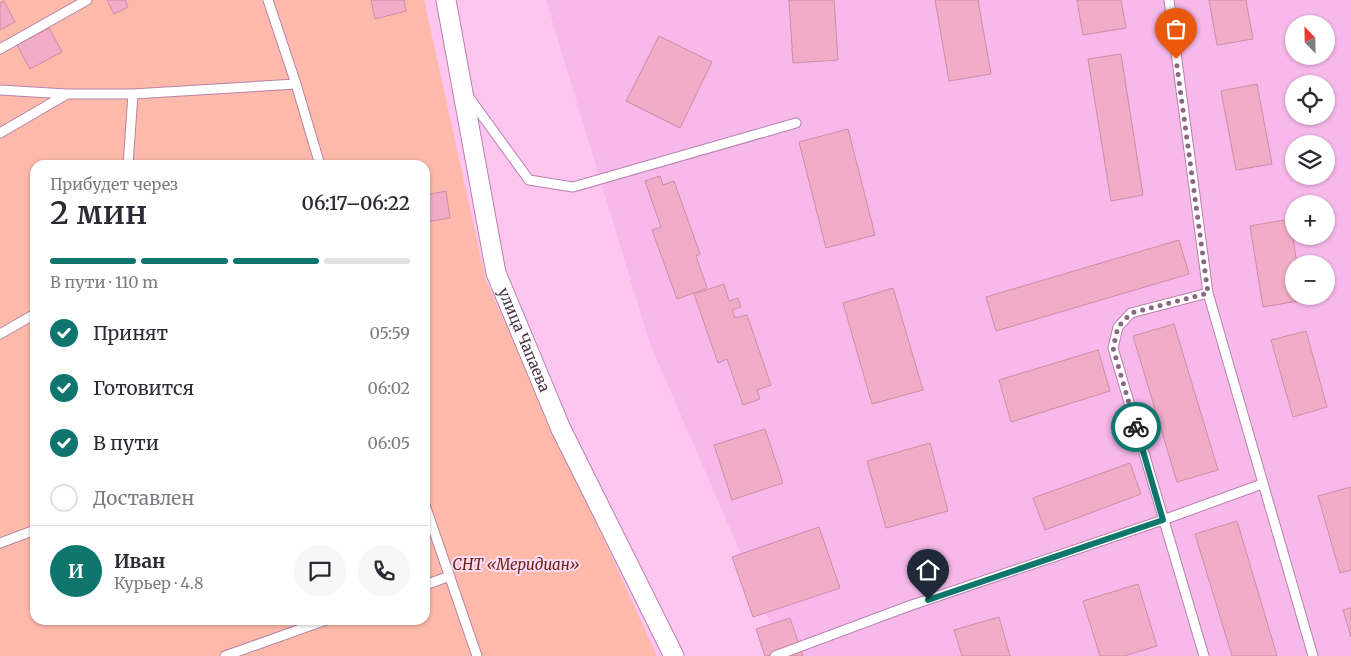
<!DOCTYPE html>
<html lang="ru">
<head>
<meta charset="utf-8">
<style>
	:root { --surface:#fff; --page:#f7f7f7; --text:#2b2b33; --muted:#7c7c81; --line:#e1e1e2; --accent:#0f766e }
	body { margin:0; font-family:Merriweather,serif; background:var(--page); color:var(--text); height:100vh; display:flex; flex-direction:column; font-size:19px; white-space:nowrap }
	* { box-sizing:border-box; margin:0 }
	p { font-size:16px; color:var(--muted) }
	.icon { flex:none; width:28px; height:28px; fill:none; stroke:currentColor; stroke-width:2; stroke-linecap:round; stroke-linejoin:round }
	.map { position:relative; flex:1; overflow:hidden }
	.drawer { position:absolute; left:30px; top:160px; width:400px; height:465px; display:flex; flex-direction:column; background:var(--surface); border-radius:15px; box-shadow:0 1px 4px #0004 }
	.drawer>* { flex:none }
	.needle { width:32px; rotate:338deg }
	.fabs { position:absolute; left:1285px; top:15px; display:grid; gap:10px }
	.fabs a { display:grid; place-items:center; width:50px; height:50px; border-radius:50%; background:var(--surface); box-shadow:0 1px 4px #0004; font-size:25px }
	.pin { position:absolute; display:grid; place-items:center; width:42px; height:42px; color:#fff; margin:-51px -21px; border-radius:50% 50% 50% 0; rotate:-45deg; box-shadow:0 0 5px #0007 }
	.pin .icon { rotate:45deg }
	.courier { position:absolute; display:grid; place-items:center; width:50px; height:50px; margin:-25px; border:4px solid #0f766e; border-radius:50%; background:#fff; color:#222; box-shadow:0 1px 6px #0007 }
	.headline em { font-style:normal; font-weight:600 }
	.headline div { display:flex; flex-direction:column-reverse }
	.headline { display:flex; align-items:center; justify-content:space-between; height:85px; padding:0 20px }
	h1 { font-size:32px; font-weight:600; line-height:38px }
	.bar { display:grid; grid-template-columns:repeat(4,1fr); gap:8px 5px; align-content:center; height:60px; padding:0 20px }
	.bar i { height:6px; border-radius:4px; background:var(--line) }
	.bar .on { background:var(--accent) }
	.bar p { grid-column:span 4 }
	.line { display:flex; align-items:center; gap:12px; padding:0 20px; border-top:1px solid var(--line) }
	.line div { flex:1 }
	.round { display:grid; place-items:center; flex:none; width:52px; height:52px; border-radius:26px; background:var(--page) }
	ol { padding:0 20px; list-style:none }
	li { display:flex; align-items:center; gap:15px; height:55px }
	li p { margin-inline-start:auto }
	li .icon { padding:5px; border-radius:50%; background:var(--accent); color:#fff; stroke-width:4 }
	li:last-child { color:var(--muted) }
	li i { width:28px; height:28px; border:2px solid var(--line); border-radius:50% }
	.map>svg:first-child { display:block }
	.built { fill:#f7b8ea; fill-rule:evenodd }
	.green { fill:#fdb9a9; fill-rule:evenodd }
	.building { fill:#f1acc7; stroke:#ce8ca6 }
	.lines { fill:none; stroke-linecap:round; stroke-linejoin:round }
	.lane-casing { stroke:#b782ac; stroke-width:11 }
	.street-casing { stroke:#b782ac; stroke-width:21 }
	.lane { stroke:#fff; stroke-width:9 }
	.street { stroke:#fff; stroke-width:19 }
	.done { stroke:#8a6782; stroke-width:5; stroke-dasharray:0 9 }
	.route { stroke:#0f766e; stroke-width:6 }
	.labels { text-anchor:middle; stroke-width:4; stroke-linejoin:round; paint-order:stroke }
	.street-label { font-size:15px; fill:#4b3446; stroke:#fedbf5 }
	.park-label { font-size:15px; font-style:italic; fill:#692414; stroke:#fedbf5 }
</style>
</head>
<body>
<div class="map">
<svg width="1351" height="656" viewBox="0 0 1351 656">
	<rect width="100%" height="100%" fill="#fec5f1"/>
	<path class="built" d="M546,0H1351V656H785L649,341ZM1294,24H1326V56H1294ZM1294,84H1326V116H1294ZM1294,144H1326V176H1294ZM1294,204H1326V236H1294ZM1294,264H1326V296H1294Z"/>
	<path class="green" d="M0,0H424L486,281L657,656H0ZM35,165H425V620H35Z"/>
	<path class="building" d="M107,0H125L128,7L114,14Z
		M371,0H404L406,11L375,19Z
		M789,0H834L838,60L793,63Z
		M935,0H978L991,74L949,81Z
		M1077,0H1121L1126,28L1083,35Z
		M1209,0H1246L1253,39L1217,45Z
		M4,1L15,22L0,30V3Z
		M49,28L62,52L30,69L17,45Z
		M659,36L712,62L680,128L626,101Z
		M1121,54L1143,195L1111,201L1088,59Z
		M1257,84L1272,164L1236,170L1221,91Z
		M848,129L875,235L826,248L799,142Z
		M660,176L663,185L674,181L700,254L696,256L707,288L677,299L652,230L661,227L645,181Z
		M446,191L450,218L425,222V195Z
		M1290,219L1297,264H1294V296H1303L1304,300L1263,307L1250,226Z
		M1179,240L1189,274L996,331L986,297Z
		M724,284L729,301L738,298L741,307L732,310L735,318L747,315L771,385L757,390L760,399L743,405L727,359L718,363L694,294Z
		M893,288L923,390L872,404L843,303Z
		M1174,324L1218,470L1177,482L1133,336Z
		M1306,331L1327,407L1293,417L1271,340Z
		M1098,350L1110,391L1011,422L999,380Z
		M765,429L783,483L732,500L714,445Z
		M930,443L948,511L886,528L867,461Z
		M1130,463L1141,494L1045,530L1033,498Z
		M1351,487V570L1340,573L1318,496Z
		M1237,521L1277,656H1232L1195,534Z
		M819,527L840,588L753,617L732,557Z
		M1138,584L1157,646L1124,656H1100L1083,601Z
		M1351,608V637L1343,610Z
		M999,617L1010,656H962L954,630Z
		M790,618L803,656H765L756,629Z"/>
	<g class="lines">
		<g class="lane-casing">
			<path id="lane" d="M268,0L296,84L320,165
				M1169,0L1208,293L1313,656
				M0,49L87,0
				M0,90L67,94H133L296,84
				M468,96L529,180L573,187L796,123
				M0,133L67,94
				M128,165L133,94
				M0,334L35,314
				M425,505L477,656
				M0,543L35,530
				M425,585L450,576
				M225,656L326,620
				M775,656L909,606L1163,520L1262,484
				M1204,656L1113,348L1118,327L1131,313L1208,293"/>
		</g>
		<g class="street-casing">
			<g id="street">
				<path id="s1" d="M446,0L496,273L561,429L674,656"/>
			</g>
		</g>
		<use href="#lane" class="lane"/>
		<use href="#street" class="street"/>
	</g>
	<g class="lines">
		<path class="done" d="M1136,427L1113,348L1118,327L1131,313L1208,293L1176,59"/>
		<path class="route" d="M928,600L1163,520L1136,427"/>
	</g>
	<g class="labels">
		<g class="street-label">
			<text dy="5" stroke="none"><textPath href="#s1" startOffset="350">улица Чапаева</textPath></text>
		</g>
		<g class="park-label">
			<text x="516" y="570">СНТ «Меридиан»</text>
		</g>
	</g>
</svg>
<div class="fabs">
<a><svg class="needle" viewBox="-14 -14 28 28"><path d="M0-13l5 13h-10z" fill="#e53935"/><path d="M0 13l5-13h-10z" fill="#7c7c81"/></svg></a>
<a><svg class="icon" aria-label="locate" viewBox="0 0 24 24"><circle cx="12" cy="12" r="6"/><path d="M12 2v4M12 18v4M2 12h4M18 12h4"/></svg></a>
<a><svg class="icon" aria-label="layers" viewBox="0 0 24 24"><path d="M12 4l9 5-9 5-9-5zM3 14l9 5 9-5"/></svg></a>
<a>+</a>
<a>−</a>
</div>
<div class="pin" style="left:1176px;top:59px;background:#ea580c"><svg class="icon" aria-label="bag" viewBox="0 0 24 24"><path d="M5 8h14l-1 12H6zM9 8a3 3 0 0 1 6 0"/></svg></div>
<div class="pin" style="left:928px;top:600px;background:#1f2937"><svg class="icon" aria-label="home" viewBox="0 0 24 24"><path d="M3 11l9-7 9 7M6 9v11h12V9"/></svg></div>
<div class="courier" style="left:1136px;top:427px"><svg class="icon" aria-label="bike" viewBox="0 0 24 24"><circle cx="6" cy="16" r="4"/><circle cx="18" cy="16" r="4"/><path d="M6 16l4-8h5l3 8M10 8l3 8H6M13 5h3"/></svg></div>
<section class="drawer">
<div class="headline"><div><h1>2 мин</h1><p>Прибудет через</p></div><em>06:17–06:22</em></div>
<div class="bar"><i class="on"></i><i class="on"></i><i class="on"></i><i></i><p>В пути · 110 m</p></div>
<ol>
<li><svg class="icon" aria-label="check" viewBox="0 0 24 24"><path d="M5 12l5 5 9-10"/></svg>Принят<p>05:59</p></li>
<li><svg class="icon" aria-label="check" viewBox="0 0 24 24"><path d="M5 12l5 5 9-10"/></svg>Готовится<p>06:02</p></li>
<li><svg class="icon" aria-label="check" viewBox="0 0 24 24"><path d="M5 12l5 5 9-10"/></svg>В пути<p>06:05</p></li>
<li><i></i>Доставлен</li>
</ol>
<div class="line" style="height:90px"><b class="round" style="background:var(--accent);color:#fff">И</b><div><b>Иван</b><p>Курьер · 4.8</p></div><a class="round"><svg class="icon" aria-label="chat" viewBox="0 0 24 24"><path d="M4 5h16v11H9l-5 4z"/></svg></a><a class="round"><svg class="icon" aria-label="phone" viewBox="0 0 24 24"><path d="M5 4h4l2 5-3 2q2 4 5 5l2-3 5 2v4C11 20 4 13 5 4z"/></svg></a></div>
</section>
</div>
</body>
</html>
